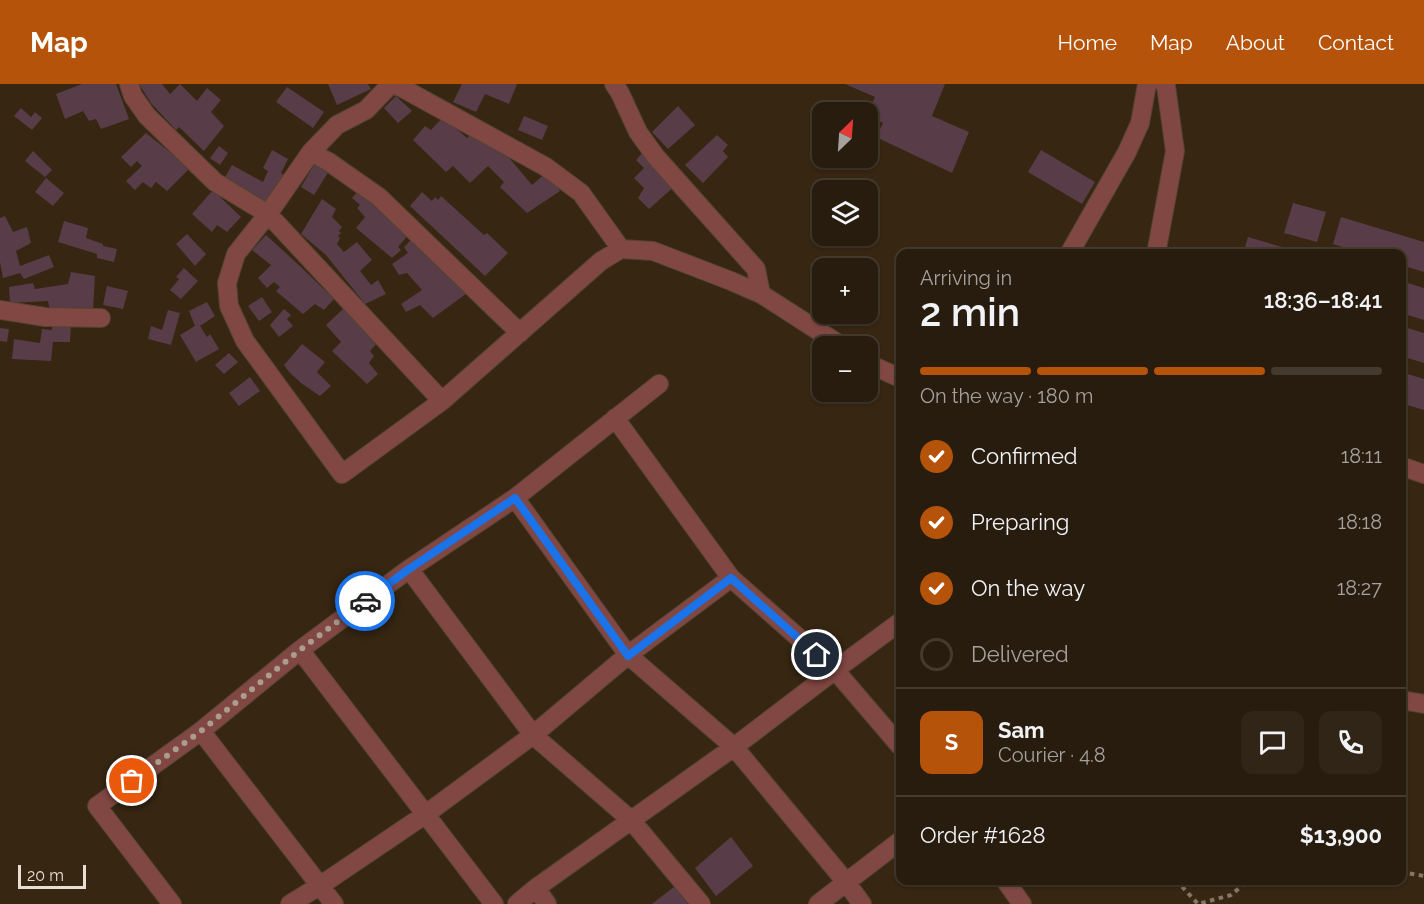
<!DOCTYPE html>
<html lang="en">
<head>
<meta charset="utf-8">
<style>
	:root { --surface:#281c0e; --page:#302517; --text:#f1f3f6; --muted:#a5a19e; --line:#443a2e; --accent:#b45309 }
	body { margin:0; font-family:Raleway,sans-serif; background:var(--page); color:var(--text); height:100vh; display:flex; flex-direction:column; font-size:22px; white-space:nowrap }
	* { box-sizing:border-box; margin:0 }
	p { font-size:20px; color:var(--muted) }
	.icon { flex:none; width:33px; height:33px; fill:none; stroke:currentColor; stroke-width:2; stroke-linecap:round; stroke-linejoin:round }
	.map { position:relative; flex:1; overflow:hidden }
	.sheet { position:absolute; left:896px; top:165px; width:510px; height:636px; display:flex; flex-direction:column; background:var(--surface); border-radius:12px; box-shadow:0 2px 4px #0004,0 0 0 2px var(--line) }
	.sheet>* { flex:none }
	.needle { width:39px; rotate:25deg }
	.buttons { position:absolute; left:812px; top:18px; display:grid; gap:12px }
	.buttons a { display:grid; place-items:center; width:66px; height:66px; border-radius:12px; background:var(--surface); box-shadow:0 2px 4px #0004,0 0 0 2px var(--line); font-size:30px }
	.scale { position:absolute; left:18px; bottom:15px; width:68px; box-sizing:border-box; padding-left:6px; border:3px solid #e8ddd1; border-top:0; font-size:16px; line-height:21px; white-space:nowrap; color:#e8ddd1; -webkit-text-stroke:4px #362612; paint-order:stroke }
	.pin { position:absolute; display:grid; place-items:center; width:51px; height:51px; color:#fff; margin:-26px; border:3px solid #fff; border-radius:50%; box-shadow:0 2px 6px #0007 }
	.courier { position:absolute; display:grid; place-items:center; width:60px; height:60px; margin:-30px; border:4px solid #1a73e8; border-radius:50%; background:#fff; color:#222; box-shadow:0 2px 8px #0007 }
	.headline em { font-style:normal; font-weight:600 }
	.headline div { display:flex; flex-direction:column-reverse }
	.headline { display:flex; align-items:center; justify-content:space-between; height:102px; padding:0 24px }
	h1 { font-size:39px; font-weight:600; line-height:45px }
	.bar { display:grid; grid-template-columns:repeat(4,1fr); gap:9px 6px; align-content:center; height:72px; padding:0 24px }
	.bar i { height:8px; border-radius:4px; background:var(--line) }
	.bar .selected { background:var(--accent) }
	.bar p { grid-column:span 4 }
	.line { display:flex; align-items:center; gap:15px; padding:0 24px; border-top:2px solid var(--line) }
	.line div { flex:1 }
	.round { display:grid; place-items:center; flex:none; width:63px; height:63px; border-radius:12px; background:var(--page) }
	ol { padding:0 24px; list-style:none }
	li { display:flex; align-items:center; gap:18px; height:66px }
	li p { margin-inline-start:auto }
	li .icon { padding:6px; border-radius:50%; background:var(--accent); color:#fff; stroke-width:4 }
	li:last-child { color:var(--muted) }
	li i { width:33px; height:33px; border:3px solid var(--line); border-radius:50% }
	header { display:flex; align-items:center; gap:36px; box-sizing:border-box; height:84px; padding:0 30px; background:var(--accent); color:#fff }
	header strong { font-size:28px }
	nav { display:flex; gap:33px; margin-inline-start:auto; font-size:21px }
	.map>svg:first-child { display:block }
	.building { fill:#583d48 }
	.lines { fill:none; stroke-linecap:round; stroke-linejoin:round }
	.minor-casing { stroke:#524331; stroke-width:20 }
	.path { stroke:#857767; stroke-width:4; stroke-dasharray:4.5 4.5; stroke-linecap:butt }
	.minor { stroke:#814743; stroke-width:18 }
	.done { stroke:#aa9d8e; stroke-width:6; stroke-dasharray:0 10.8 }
	.route { stroke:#1a73e8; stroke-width:8 }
</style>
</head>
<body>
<header>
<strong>Map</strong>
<nav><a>Home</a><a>Map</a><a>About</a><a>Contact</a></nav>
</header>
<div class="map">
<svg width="1424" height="820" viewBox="0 0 1424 820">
	<rect width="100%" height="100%" fill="#362612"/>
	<path class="building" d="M82,0H116L129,35L101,45L96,35L89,37L83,27L65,35L56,10Z
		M139,0H162L170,10L180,0L197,17L207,4L221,16L211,28L224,42L204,67L179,43L176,46L151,19Z
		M328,0H368L371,5L337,21Z
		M462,0H517L509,20L485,10L476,28L453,18Z
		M845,0H945L932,32L969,48L952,89L876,53L883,39L867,31L875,13Z
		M287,3L324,28L313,44L276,18Z
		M396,12L412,27L398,39L384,24Z
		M678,22L695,41L668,65L652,48Z
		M21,24L31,33L35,28L42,34L32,46L14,32Z
		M524,32L548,42L542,56L518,46Z
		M443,33L467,54L473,48L505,69L532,101L547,88L560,107L527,129L500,103L504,98L488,82L470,99L453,82L446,88L413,56L425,42L431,46Z
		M146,49L190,84L167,107L156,98L151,104L143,98L135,106L126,97L142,82L137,77L131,83L121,73Z
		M717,51L728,61L723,67L728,73L703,99L685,81Z
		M219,62L228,69L220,81L210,74Z
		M272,66L288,75L281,89L284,91L278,104L276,103L267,118L225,93L232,81L263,98L268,87L263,84Z
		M645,66L677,100L649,125L638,114L644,104L634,94L644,84L636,76Z
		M1041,66L1095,98L1082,120L1028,88Z
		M33,67L52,86L45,93L25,77Z
		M315,79L329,87L314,111L301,103Z
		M46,94L64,109L53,122L35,108Z
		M360,105L409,150L398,163L401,166L392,174L356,144L365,133L357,124L360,121L352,114Z
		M213,106L241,133L227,148L217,141L212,148L192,130Z
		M422,108L432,117L435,113L438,116L441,112L484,151L487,149L508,169L485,192L410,122Z
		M322,115L336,125L332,133L342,143L339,147L341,149L338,152L340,154L337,160L344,168L357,158L372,176L360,187L371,201L378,196L386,210L365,220L326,171L301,150Z
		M1293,119L1326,128L1317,158L1284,149Z
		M5,132L13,148L27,143L31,159L16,167L20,182L49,171L54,183L24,195L20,189L3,194L0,178V134Z
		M1341,133L1424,158V188L1401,181V170H1364L1333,160Z
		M64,137L88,144L86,154L103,160V162L117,165L114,178L97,174V170L58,158Z
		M187,150L206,170L195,182L176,160Z
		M266,151L301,183L334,215L324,226L315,220L303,230L276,207L280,203L274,198L267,204L258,194L271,181L252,166Z
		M414,153L470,207L433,234L420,221L406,228L401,220L422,206L407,189L399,191L392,180L408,169L404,163Z
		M1248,153L1303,169V170H1243Z
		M184,184L198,197L181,215L170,206L179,195L176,193Z
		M71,188L95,192L93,226L71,224V229L50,227L48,217L10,219L9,203L33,199L35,205L68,200Z
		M1401,197L1424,204V236L1401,229Z
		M107,202L128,207L123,225L103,221Z
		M262,213L272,228L259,237L248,222Z
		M207,218L215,232L200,242L207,253L210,250L219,265L196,278L180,251L195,242L189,227Z
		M344,224L378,258L370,267L374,272L369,279L378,290L367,300L332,267L341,258L326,241Z
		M284,225L291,231L287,235L293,242L279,253L270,241Z
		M168,226L180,229L171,261L148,255L151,242L162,246Z
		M52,239L71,240L70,258H53L51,277L12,275L14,255L40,259L42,245L52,246Z
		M1401,242L1424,249V279L1401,272Z
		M0,244L9,245L7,258L0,257Z
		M302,260L325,278L317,288L331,302L320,312L301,299L289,288L284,281Z
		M229,269L238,278L224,290L215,281Z
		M1401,288L1424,295V326L1401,319Z
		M250,293L260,307L239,322L229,309Z
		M731,753L753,782L716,812L695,784Z
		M675,802L688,820H652Z"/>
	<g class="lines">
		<g class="minor-casing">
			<path id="minor" d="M129,0L133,12L147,32L215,98L268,130L442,317
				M391,0L366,26L337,41L311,68L268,130L236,170L227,199L229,222L245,257L342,390L442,317L601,177L621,165L653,167L731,197L761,210L842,262
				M395,0L546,83L581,109L621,165
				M614,0L620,9L638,48L656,73L756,185L761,210
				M311,68L329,78L379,113L520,249
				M1069,170L1127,68L1140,39L1147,0
				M1156,170L1175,67L1166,2L1164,0
				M0,226L45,233L101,234
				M867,279L900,294
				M615,334L731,494L835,586L900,662
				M1401,382L1424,390
				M515,414L628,571L734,663L846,798L862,820
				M409,485L533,651L631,736L701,820
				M300,566L494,820
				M1401,616L1424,620
				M201,647L334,820
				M1005,796L1022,820
				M536,804L734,663L835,586L900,538
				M172,820L97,722L201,647L300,566L409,485L515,414L659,300
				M290,820L321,801L426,730L533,651L628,571L731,494
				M517,820L536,804L547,820
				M818,820L900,757"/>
		</g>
		<path class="path" d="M1401,788L1424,792
			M1176,796L1198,820L1231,811L1249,796"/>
		<use href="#minor" class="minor"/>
	</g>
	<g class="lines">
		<path class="done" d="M132,697L201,647L300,566L365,517"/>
		<path class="route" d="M365,517L409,485L515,414L628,572L731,494L817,571"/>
	</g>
</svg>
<div class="buttons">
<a><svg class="needle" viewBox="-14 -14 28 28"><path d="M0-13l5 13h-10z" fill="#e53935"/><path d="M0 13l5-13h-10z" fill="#a5a19e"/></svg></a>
<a><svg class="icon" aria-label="layers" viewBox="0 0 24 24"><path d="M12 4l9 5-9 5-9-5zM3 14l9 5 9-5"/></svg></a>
<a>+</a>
<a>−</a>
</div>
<div class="scale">20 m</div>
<div class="pin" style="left:132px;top:697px;background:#ea580c"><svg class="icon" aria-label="bag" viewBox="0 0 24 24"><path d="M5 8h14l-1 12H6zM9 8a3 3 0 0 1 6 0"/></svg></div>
<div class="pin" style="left:817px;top:571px;background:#1f2937"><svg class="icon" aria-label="home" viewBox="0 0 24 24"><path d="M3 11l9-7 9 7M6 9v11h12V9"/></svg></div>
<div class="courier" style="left:365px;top:517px"><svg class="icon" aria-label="car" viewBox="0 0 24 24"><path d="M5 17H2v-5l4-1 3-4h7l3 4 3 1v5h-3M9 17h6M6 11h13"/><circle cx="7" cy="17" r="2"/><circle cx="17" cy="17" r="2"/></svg></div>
<section class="sheet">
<div class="headline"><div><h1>2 min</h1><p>Arriving in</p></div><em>18:36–18:41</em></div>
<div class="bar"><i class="selected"></i><i class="selected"></i><i class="selected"></i><i></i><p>On the way · 180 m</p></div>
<ol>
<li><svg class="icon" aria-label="check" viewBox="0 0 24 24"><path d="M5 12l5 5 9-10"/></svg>Confirmed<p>18:11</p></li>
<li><svg class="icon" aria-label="check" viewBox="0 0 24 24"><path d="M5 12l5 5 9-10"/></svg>Preparing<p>18:18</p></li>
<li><svg class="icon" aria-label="check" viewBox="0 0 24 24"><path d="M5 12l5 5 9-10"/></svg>On the way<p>18:27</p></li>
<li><i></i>Delivered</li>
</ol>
<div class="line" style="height:108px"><b class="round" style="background:var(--accent);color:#fff">S</b><div><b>Sam</b><p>Courier · 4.8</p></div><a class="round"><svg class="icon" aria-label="chat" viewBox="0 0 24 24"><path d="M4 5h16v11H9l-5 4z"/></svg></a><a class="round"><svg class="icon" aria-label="phone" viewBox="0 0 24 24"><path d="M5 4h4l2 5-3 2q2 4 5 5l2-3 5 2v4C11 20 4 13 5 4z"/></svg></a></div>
<div class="line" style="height:78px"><div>Order #1628</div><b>$13,900</b></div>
</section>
</div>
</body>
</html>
